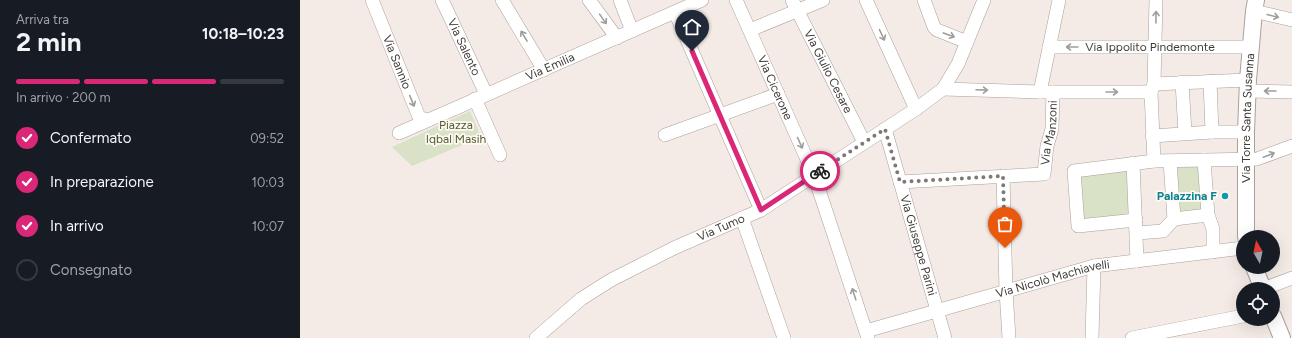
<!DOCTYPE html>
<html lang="it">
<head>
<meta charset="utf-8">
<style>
	:root { --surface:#171b24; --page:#20242c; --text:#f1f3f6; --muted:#9ea1a6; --line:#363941; --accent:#db2777 }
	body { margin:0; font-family:Figtree,sans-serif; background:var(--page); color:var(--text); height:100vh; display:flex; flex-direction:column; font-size:15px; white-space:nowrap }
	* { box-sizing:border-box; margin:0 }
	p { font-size:13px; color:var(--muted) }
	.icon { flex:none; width:22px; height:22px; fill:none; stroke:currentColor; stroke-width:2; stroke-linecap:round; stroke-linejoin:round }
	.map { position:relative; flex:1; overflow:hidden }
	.side { display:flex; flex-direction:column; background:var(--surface); width:300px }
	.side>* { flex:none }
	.needle { width:26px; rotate:351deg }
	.tools { position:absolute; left:936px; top:230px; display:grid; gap:8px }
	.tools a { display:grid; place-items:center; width:44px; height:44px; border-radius:50%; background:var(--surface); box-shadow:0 4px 16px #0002; font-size:20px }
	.pin { position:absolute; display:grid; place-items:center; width:34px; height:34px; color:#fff; margin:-41px -17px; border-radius:50% 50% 50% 0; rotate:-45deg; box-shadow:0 0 4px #0007 }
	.pin .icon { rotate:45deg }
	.courier { position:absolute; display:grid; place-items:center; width:40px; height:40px; margin:-20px; border:3px solid #db2777; border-radius:50%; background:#fff; color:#222; box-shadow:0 1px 5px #0007 }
	.summary em { font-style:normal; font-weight:700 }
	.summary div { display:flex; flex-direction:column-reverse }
	.summary { display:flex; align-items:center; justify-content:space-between; height:68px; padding:0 16px }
	h1 { font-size:26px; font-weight:700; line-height:30px }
	.bar { display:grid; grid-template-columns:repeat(4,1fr); gap:6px 4px; align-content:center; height:48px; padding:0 16px }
	.bar i { height:5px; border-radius:3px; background:var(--line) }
	.bar .on { background:var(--accent) }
	.bar p { grid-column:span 4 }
	ol { padding:0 16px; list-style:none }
	li { display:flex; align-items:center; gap:12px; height:44px }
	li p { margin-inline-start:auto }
	li .icon { padding:4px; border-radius:50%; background:var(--accent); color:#fff; stroke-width:4 }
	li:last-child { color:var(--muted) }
	li i { width:22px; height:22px; border:2px solid var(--line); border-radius:50% }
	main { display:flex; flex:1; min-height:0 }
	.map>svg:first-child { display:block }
	.green { fill:#d9e1c7 }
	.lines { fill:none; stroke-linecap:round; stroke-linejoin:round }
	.minor-casing { stroke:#a9a09b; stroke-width:14 }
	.major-casing { stroke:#a9a09b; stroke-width:18 }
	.minor { stroke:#fff; stroke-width:13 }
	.major { stroke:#fff; stroke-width:16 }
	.oneway { stroke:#a09e9c }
	.done { stroke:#7f7976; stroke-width:4; stroke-dasharray:0 7.2 }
	.route { stroke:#db2777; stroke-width:5 }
	.culture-dot { fill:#0f9aa8; stroke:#fff9f6; stroke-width:1.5 }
	.labels { text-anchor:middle; stroke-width:3.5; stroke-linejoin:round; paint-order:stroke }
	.street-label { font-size:12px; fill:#403c3a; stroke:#fff9f6 }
	.park-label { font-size:12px; fill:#515e2a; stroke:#fff9f6 }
	.culture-label { font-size:12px; font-weight:bold; fill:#0d838f; stroke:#fff9f6; text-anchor:end }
</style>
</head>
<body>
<main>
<section class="side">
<div class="summary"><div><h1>2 min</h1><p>Arriva tra</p></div><em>10:18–10:23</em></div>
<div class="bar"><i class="on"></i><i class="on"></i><i class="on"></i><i></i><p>In arrivo · 200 m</p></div>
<ol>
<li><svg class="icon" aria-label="check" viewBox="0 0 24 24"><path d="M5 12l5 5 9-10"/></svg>Confermato<p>09:52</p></li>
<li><svg class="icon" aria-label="check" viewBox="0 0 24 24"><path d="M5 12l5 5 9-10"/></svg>In preparazione<p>10:03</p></li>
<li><svg class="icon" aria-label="check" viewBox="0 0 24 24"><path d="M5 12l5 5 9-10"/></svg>In arrivo<p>10:07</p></li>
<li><i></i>Consegnato</li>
</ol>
</section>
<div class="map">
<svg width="992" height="338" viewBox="0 0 992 338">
	<rect width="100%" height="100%" fill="#f5ebe6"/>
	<path class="green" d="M170,111L181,137L112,166L92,147Z
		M900,166L904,212L878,214L874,168Z
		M829,167L831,218L783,221L779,173Z"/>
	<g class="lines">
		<g class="minor-casing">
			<g id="minor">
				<path id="s1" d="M72,0L119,117L126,120"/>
				<path id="s2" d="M142,0L186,94"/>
				<path d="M202,0L244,70"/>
				<path d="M289,0L317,38"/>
				<path d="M320,0L332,31"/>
				<path id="s3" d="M436,0L514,175L568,338"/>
				<path id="s4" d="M492,0L564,142"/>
				<path d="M566,0L616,109"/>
				<path d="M624,0L634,27L637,30L667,42"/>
				<path d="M954,11L992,20"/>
				<path d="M375,12L461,210"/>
				<path d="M450,30L523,0"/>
				<path id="s5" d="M749,47H951"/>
				<path d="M910,81L912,132"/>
				<path d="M882,82L885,133"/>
				<path d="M854,84L948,80"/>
				<path d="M643,89L740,92H851"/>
				<path d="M948,91L992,92"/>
				<path d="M740,92L759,0"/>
				<path d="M175,99L200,155"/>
				<path id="s6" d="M585,129L645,338"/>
				<path id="s7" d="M99,133L402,0"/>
				<path d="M365,135L478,94"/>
				<path d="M852,136L912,132H946"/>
				<path d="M904,160L908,215L913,229V252"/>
				<path d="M854,161L851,92L854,84L856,0"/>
				<path d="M870,161L874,219"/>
				<path d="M833,163L837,261"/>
				<path d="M703,176L706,291L709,338"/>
				<path id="s8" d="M600,182L744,174L747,146L752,129L753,92"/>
				<path d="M442,218L484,338"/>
				<path d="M836,220L778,226L774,171L854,161L957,159L992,146"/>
				<path d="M837,233L863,231L874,219L908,215"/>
				<path d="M963,289L992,278"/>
				<path id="s9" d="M566,331L794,266L943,248"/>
				<path id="s10" d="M236,338L281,299L311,280L374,248L461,210L616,109L643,89L658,64L684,0"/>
				<path d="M792,338L794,266"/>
				<path d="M832,338L943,316"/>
			</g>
		</g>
		<g class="major-casing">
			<g id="major">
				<path id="s11" d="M946,237V132L948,80L954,11L956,0"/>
				<path d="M954,267L963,289"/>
				<path d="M973,316L982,338"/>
			</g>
		</g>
		<use href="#minor" class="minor"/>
		<use href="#major" class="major"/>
	</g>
	<defs><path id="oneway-shaft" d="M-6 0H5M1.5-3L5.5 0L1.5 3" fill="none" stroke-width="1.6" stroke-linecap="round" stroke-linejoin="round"/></defs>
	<g class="oneway">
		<use href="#oneway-shaft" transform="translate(973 16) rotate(14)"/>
		<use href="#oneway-shaft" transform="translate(856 17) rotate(-89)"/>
		<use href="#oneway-shaft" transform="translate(303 19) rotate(55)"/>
		<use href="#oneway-shaft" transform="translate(582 35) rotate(65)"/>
		<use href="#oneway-shaft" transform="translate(649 35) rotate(20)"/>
		<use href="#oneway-shaft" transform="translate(224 36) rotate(-121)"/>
		<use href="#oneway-shaft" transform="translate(772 47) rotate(180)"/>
		<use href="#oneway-shaft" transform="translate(682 90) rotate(2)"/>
		<use href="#oneway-shaft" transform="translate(970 91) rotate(-180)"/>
		<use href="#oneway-shaft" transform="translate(812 92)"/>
		<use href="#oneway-shaft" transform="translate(112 101) rotate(68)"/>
		<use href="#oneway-shaft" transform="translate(500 143) rotate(66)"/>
		<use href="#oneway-shaft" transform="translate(969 155) rotate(-21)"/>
		<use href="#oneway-shaft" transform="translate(554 294) rotate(-108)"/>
	</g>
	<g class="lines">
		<path class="done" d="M520,171L585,129L600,182L703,176L705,248"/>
		<path class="route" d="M392,51L461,210L520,171"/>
	</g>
	<circle class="culture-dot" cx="925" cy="196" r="4"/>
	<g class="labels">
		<g class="street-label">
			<text dy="4" stroke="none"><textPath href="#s2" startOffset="52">Via Salento</textPath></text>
			<text dy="4" stroke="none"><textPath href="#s5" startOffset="101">Via Ippolito Pindemonte</textPath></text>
			<text dy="4" stroke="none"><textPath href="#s1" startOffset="67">Via Sannio</textPath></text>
			<text dy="4" stroke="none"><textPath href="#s7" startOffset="165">Via Emilia</textPath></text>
			<text dy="4" stroke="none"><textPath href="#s4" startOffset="80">Via Giulio Cesare</textPath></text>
			<text dy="4" stroke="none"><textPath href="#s3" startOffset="96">Via Cicerone</textPath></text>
			<text dy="4" stroke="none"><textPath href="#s11" startOffset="119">Via Torre Santa Susanna</textPath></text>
			<text dy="4" stroke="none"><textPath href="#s8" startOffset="186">Via Manzoni</textPath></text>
			<text dy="4" stroke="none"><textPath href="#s10" startOffset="217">Via Tumo</textPath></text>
			<text dy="4" stroke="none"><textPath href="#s6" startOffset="121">Via Giuseppe Parini</textPath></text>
			<text dy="4" stroke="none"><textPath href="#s9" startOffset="194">Via Nicolò Machiavelli</textPath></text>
		</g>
		<g class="park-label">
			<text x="156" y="129">Piazza<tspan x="156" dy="14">Iqbal Masih</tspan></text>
		</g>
		<g class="culture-label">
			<text x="917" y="200">Palazzina F</text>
		</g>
	</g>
</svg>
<div class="tools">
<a><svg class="needle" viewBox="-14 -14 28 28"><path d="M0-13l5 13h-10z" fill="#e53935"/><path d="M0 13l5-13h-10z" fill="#9ea1a6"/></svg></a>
<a><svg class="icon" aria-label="locate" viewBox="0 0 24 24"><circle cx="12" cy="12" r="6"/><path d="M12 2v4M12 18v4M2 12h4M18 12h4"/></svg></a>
</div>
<div class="pin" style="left:705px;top:248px;background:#ea580c"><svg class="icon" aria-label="bag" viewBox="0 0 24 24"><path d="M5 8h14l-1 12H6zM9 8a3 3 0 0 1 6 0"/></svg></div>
<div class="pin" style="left:392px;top:51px;background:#1f2937"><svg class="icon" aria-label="home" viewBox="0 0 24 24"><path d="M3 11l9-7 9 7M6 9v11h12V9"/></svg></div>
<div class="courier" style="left:520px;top:171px"><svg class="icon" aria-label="bike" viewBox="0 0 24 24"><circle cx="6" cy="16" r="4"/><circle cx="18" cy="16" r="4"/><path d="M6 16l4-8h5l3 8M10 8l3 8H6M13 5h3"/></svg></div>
</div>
</main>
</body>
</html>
